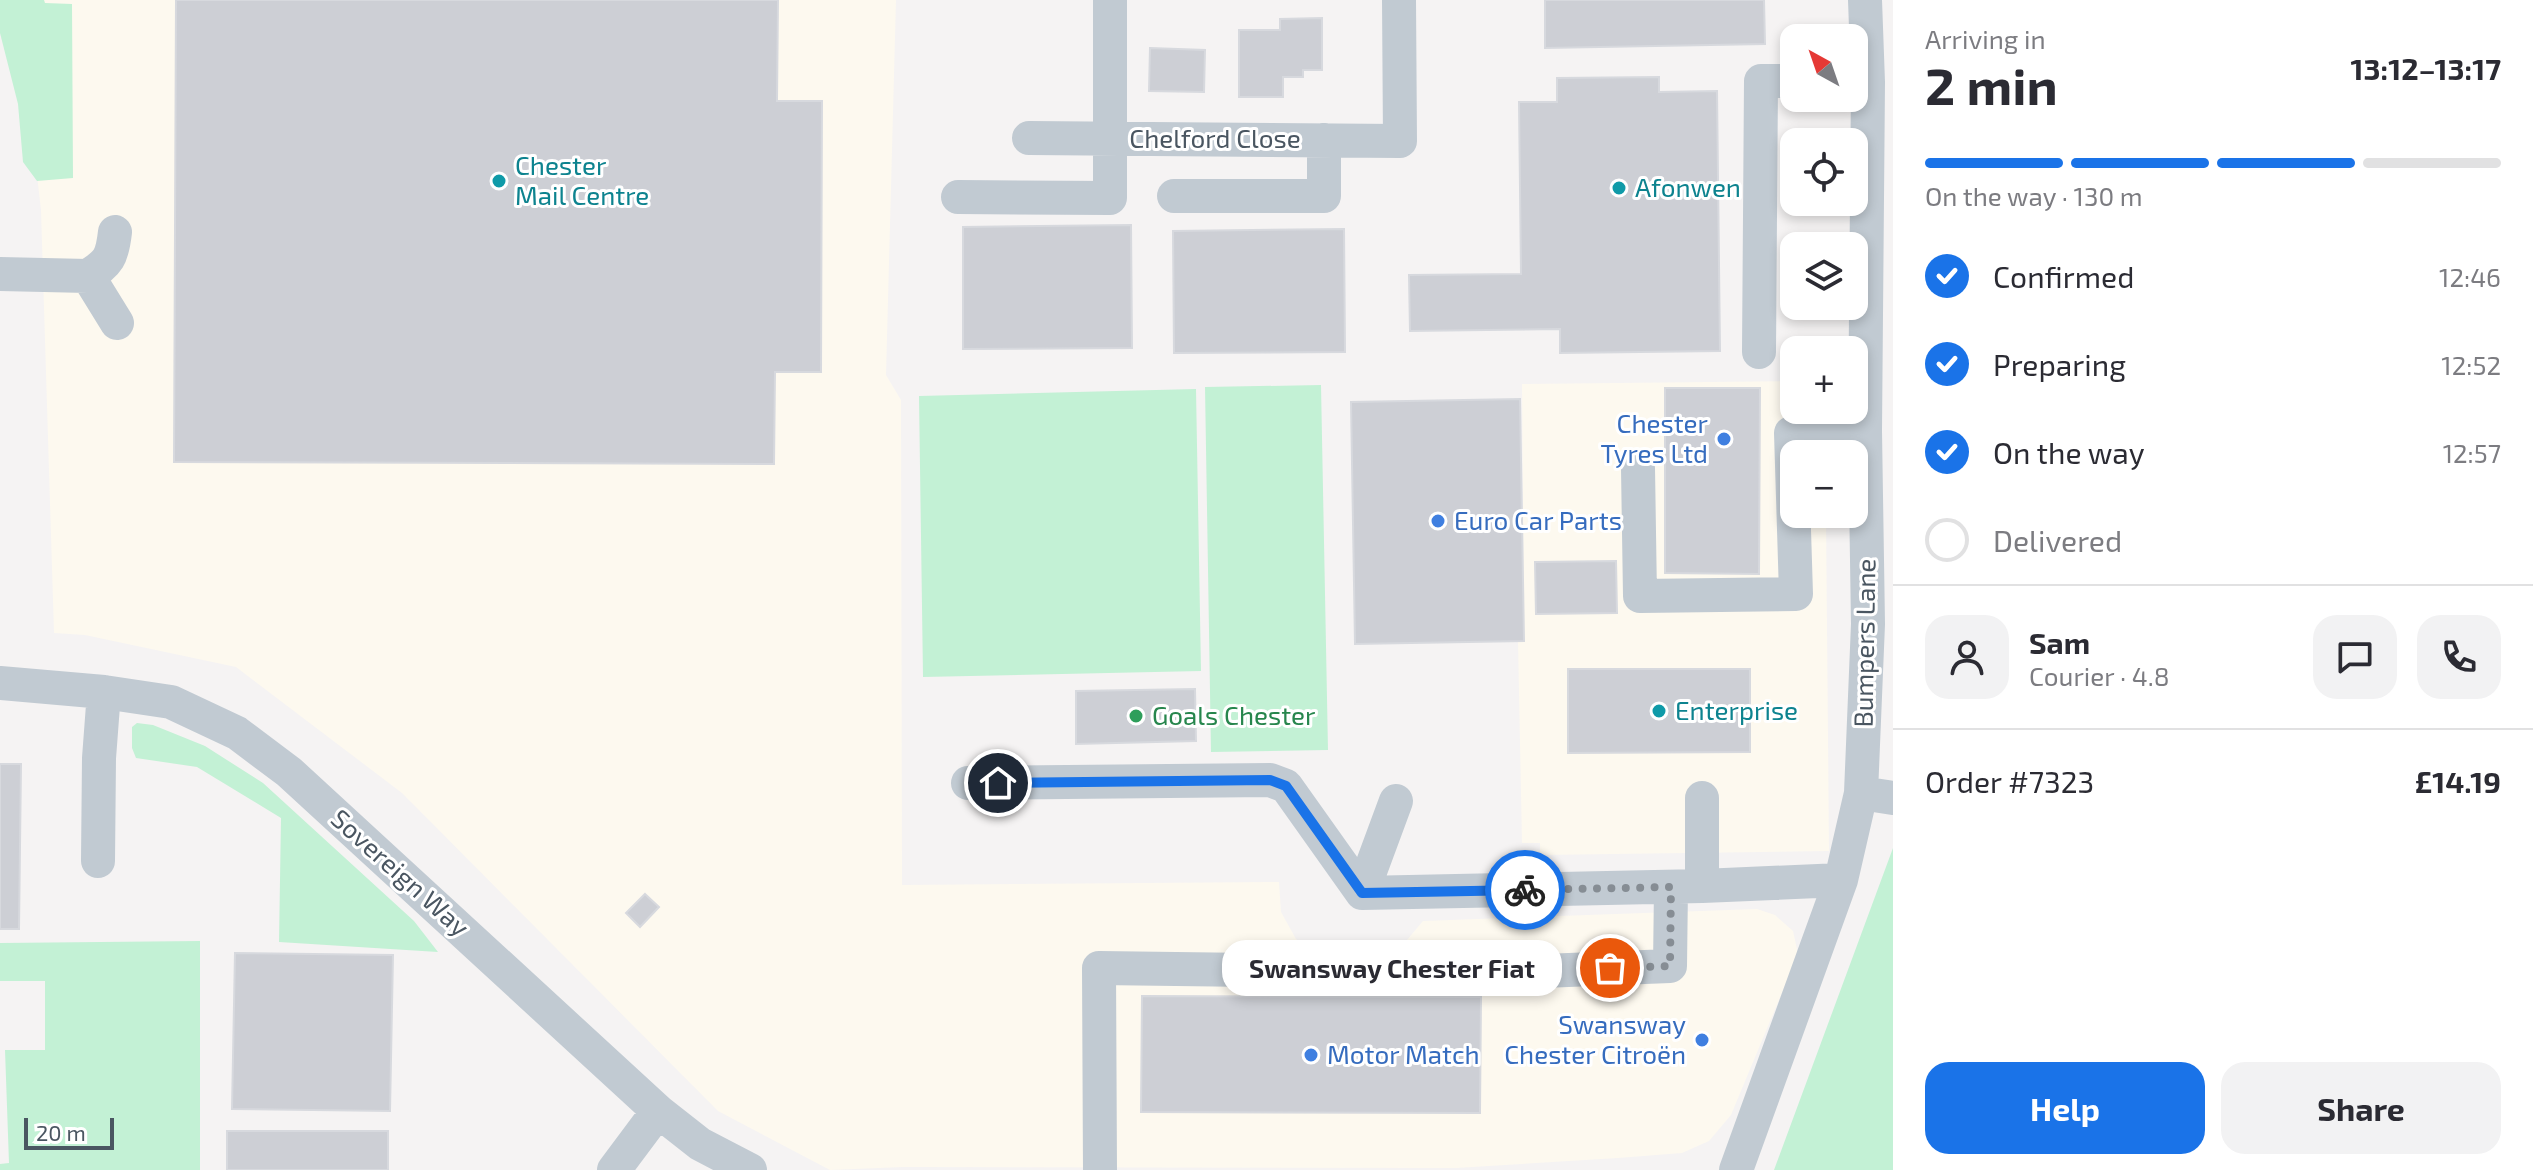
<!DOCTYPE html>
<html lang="en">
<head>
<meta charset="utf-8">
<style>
	:root { --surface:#fff; --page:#f2f2f3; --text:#2b2b33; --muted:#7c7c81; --line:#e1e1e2; --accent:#1a73e8 }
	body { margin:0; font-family:"Exo 2",sans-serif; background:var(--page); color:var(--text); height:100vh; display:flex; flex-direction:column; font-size:30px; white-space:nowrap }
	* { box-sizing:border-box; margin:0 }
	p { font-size:26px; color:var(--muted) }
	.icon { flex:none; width:44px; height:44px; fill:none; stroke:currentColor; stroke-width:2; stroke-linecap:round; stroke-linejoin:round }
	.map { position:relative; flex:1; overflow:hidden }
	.details { display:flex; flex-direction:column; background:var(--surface); width:640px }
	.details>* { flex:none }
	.needle { width:52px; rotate:320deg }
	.tools { position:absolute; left:1780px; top:24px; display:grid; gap:16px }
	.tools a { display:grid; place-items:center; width:88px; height:88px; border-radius:16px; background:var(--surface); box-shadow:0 4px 12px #0003; font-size:40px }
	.scale { position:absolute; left:24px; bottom:20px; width:90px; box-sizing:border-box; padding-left:8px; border:4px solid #4a5661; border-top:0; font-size:22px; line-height:28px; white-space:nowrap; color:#4a5661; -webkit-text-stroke:6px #fff; paint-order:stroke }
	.pin { position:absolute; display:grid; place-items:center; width:68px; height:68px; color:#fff; margin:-34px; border:4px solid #fff; border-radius:50%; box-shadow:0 2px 8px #0007 }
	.courier { position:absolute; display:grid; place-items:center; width:80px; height:80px; margin:-40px; border:6px solid #1a73e8; border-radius:50%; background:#fff; color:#222; box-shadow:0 2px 10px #0007 }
	.bubble { position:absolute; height:56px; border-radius:24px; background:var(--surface); box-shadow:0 4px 12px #0003; font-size:26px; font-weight:700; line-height:56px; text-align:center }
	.overview em { font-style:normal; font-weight:700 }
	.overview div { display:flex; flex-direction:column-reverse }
	.overview { display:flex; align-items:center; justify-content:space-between; height:136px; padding:0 32px }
	h1 { font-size:52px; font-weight:700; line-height:60px }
	.bar { display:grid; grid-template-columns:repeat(4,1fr); gap:12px 8px; align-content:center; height:96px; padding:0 32px }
	.bar i { height:10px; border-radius:6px; background:var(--line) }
	.bar .on { background:var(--accent) }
	.bar p { grid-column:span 4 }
	.line { display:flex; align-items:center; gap:20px; padding:0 32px; border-top:2px solid var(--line) }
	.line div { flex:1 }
	.round { display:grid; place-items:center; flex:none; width:84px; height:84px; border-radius:24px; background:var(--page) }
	ol { padding:0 32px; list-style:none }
	li { display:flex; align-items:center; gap:24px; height:88px }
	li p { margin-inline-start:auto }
	li .icon { padding:8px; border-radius:50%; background:var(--accent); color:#fff; stroke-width:4 }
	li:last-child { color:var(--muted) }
	li i { width:44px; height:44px; border:4px solid var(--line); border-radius:50% }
	.primary-button { display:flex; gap:16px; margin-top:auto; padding:16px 32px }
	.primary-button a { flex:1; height:92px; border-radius:24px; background:var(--accent); color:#fff; font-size:32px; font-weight:700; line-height:92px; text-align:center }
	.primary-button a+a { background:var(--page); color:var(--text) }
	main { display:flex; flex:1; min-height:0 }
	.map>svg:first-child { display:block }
	.commercial { fill:#fdf9ef }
	.green { fill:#c3f1d5 }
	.building { fill:#cdcfd5; stroke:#d7d9de; stroke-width:2 }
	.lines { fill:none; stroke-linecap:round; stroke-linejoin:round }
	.minor { stroke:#c1cad2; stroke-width:34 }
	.done { stroke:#868d94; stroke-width:8; stroke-dasharray:0 14.4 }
	.route { stroke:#1a73e8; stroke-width:10 }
	.culture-dot { fill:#0f9aa8; stroke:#fff; stroke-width:3 }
	.shop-dot { fill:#3f7fe0; stroke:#fff; stroke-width:3 }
	.leisure-dot { fill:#2e9e5b; stroke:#fff; stroke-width:3 }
	.labels { text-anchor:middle; stroke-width:6; stroke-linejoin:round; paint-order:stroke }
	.street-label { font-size:26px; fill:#4a5661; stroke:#fff }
	.culture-label { font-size:26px; fill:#0d838f; stroke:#fff; text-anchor:start }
	.shop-label { font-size:26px; fill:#366cbe; stroke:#fff; text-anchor:end }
	.leisure-label { font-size:26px; fill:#27864d; stroke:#fff; text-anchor:start }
</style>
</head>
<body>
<main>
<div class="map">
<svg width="1893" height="1170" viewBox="0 0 1893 1170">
	<rect width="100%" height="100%" fill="#f5f3f3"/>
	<path class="commercial" d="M0,0H896L886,375L901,400L902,885L1279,882L1281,912L1296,939L1313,952L1334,957L1396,953L1423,921L1757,909L1775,915L1793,931L1798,954L1731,1115L1709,1141L1682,1153L1618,1158L1456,1168L903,1167L830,1170L718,1111L402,793L236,667L85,635L54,633L41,210L25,72Z
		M1794,381V410H1825V454H1794V514H1826L1829,851L1540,855V843H1522L1518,641L1524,640L1522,384Z"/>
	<path class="green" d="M0,0H44L45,3L72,4L73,178L37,181L23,162L18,104L0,33Z
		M1321,385L1328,750L1211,752L1205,387Z
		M1196,389L1201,671L923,677L919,396Z
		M137,723L153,725L205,746L263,783L414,921L438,952L279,942L281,818L197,767L136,758L132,748V727Z
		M1893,848V1170H1774Z
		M200,941V1170H0V1164L9,1163L5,1050H45V981H0V943Z"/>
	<path class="building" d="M176,0H778L777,101H822L821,372H775L774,464L174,462Z
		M1545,0H1764L1765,44L1545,48Z
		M1322,18V70H1303V77H1283V97H1239V30H1280V19Z
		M1150,48L1205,50L1204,92L1149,91Z
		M1659,77V92L1717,91L1720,351L1560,353V329L1410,331L1409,275L1521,274L1519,102H1557V78Z
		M1131,225L1132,348L963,349V227Z
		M1344,229L1345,352L1174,353L1173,231Z
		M1665,388H1760L1759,574L1665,573Z
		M1520,399L1524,641L1355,644L1351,402Z
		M1616,561L1617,613L1536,614L1535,562Z
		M1568,669H1750V752L1568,753Z
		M1195,689L1196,741L1076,744V691Z
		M0,764H21L19,929H0Z
		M645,894L659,907L640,927L626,913Z
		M235,953L393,955L390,1111L232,1109Z
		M1142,996L1481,997L1480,1113L1141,1112Z
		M227,1131H388V1170H227Z"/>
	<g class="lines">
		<path class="minor" d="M1029,138L1400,141L1399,0
			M1174,196H1324V140
			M958,197L1110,198V0
			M0,274L88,276L117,323
			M88,276C109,262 112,258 115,232
			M1759,352L1761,81H1794
			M1638,468L1640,596L1796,594L1791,433L1865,431
			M0,683L104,692L171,702L237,733L289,772L658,1111L700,1144L750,1170
			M968,783L1270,780L1286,786L1362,893
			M1861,793L1893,798
			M1702,798V886
			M98,861L99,758L104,692
			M1362,893L1702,886L1841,880
			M1362,893L1396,801
			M614,1170L658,1111
			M1100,1170L1099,968L1492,973L1670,966L1671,887
			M1736,1170L1841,880L1861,793L1868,624L1865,431L1868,82L1865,0"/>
	</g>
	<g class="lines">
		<path class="done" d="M1525,890L1671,887L1670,966L1610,968"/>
		<path class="route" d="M998,783L1270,780L1286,786L1362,893L1525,890"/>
	</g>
	<g class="culture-dot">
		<circle cx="499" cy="181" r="8"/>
		<circle cx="1619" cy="188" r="8"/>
		<circle cx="1659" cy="711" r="8"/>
	</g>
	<g class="shop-dot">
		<circle cx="1724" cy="439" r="8"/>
		<circle cx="1438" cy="521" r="8"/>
		<circle cx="1702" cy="1040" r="8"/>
		<circle cx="1311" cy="1055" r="8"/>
	</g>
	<circle class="leisure-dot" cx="1136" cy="716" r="8"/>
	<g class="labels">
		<g class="street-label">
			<text x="1215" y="148">Chelford Close</text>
			<text transform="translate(1865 643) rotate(-89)" y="9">Bumpers Lane</text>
			<text transform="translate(400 873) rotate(42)" y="9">Sovereign Way</text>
		</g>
		<g class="culture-label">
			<text x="515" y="175">Chester<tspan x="515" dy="30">Mail Centre</tspan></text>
			<text x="1635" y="197">Afonwen</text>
			<text x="1675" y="720">Enterprise</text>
		</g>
		<g class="shop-label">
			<text x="1708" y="433">Chester<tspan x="1708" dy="30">Tyres Ltd</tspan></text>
			<text x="1454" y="530" text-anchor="start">Euro Car Parts</text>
			<text x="1686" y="1034">Swansway<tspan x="1686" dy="30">Chester Citroën</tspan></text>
			<text x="1327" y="1064" text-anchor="start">Motor Match</text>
		</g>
		<g class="leisure-label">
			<text x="1152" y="725">Goals Chester</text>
		</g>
	</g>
</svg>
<div class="tools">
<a><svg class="needle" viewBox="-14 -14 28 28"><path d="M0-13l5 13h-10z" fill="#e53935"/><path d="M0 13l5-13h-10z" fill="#7c7c81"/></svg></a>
<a><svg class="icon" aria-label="locate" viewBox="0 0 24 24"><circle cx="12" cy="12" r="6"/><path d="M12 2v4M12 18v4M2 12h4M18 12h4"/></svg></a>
<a><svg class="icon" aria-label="layers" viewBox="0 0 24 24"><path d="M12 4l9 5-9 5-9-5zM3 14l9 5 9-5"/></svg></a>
<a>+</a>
<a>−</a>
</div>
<div class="scale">20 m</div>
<div class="pin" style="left:1610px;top:968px;background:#ea580c"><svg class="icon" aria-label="bag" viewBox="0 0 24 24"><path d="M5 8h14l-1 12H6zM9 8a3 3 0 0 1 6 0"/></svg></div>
<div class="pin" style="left:998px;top:783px;background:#1f2937"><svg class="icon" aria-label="home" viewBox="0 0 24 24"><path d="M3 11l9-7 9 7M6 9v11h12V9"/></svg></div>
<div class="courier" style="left:1525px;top:890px"><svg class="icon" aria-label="bike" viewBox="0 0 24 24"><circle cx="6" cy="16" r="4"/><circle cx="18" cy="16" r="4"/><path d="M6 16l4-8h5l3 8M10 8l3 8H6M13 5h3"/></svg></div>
<div class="bubble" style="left:1222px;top:940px;width:340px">Swansway Chester Fiat</div>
</div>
<section class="details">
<div class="overview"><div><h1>2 min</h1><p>Arriving in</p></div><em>13:12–13:17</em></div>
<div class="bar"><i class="on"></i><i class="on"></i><i class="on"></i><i></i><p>On the way · 130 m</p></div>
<ol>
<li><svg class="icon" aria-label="check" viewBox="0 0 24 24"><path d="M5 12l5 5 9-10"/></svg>Confirmed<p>12:46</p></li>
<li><svg class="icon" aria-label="check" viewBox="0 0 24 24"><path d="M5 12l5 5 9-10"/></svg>Preparing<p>12:52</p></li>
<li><svg class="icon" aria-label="check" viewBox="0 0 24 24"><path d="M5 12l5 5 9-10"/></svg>On the way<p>12:57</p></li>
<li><i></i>Delivered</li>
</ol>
<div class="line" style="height:144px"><a class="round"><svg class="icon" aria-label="person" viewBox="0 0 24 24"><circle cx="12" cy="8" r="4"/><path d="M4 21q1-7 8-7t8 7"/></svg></a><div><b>Sam</b><p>Courier · 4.8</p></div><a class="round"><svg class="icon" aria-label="chat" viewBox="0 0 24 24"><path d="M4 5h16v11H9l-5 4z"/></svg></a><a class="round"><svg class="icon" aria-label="phone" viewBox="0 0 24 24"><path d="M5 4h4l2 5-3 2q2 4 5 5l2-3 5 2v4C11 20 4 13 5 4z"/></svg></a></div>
<div class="line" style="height:104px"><div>Order #7323</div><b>£14.19</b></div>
<div class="primary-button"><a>Help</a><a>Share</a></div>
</section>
</main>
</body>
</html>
